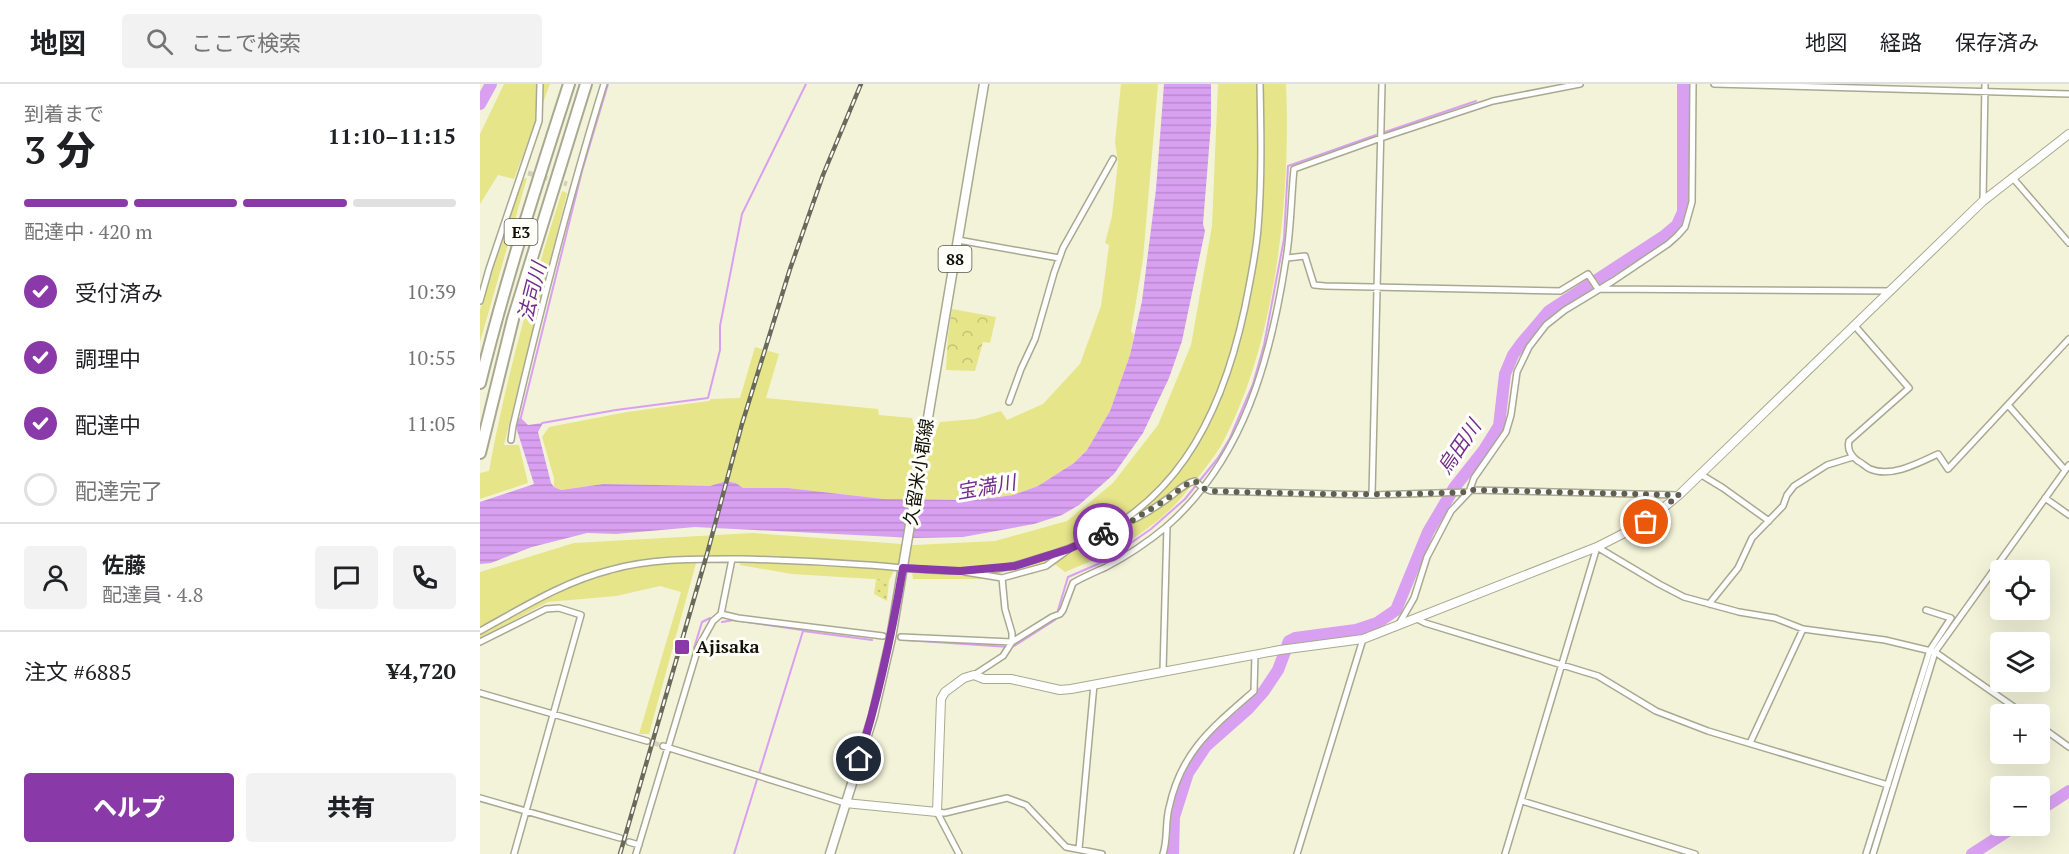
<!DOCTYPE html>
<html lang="ja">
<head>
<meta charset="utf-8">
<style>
	:root { --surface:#fff; --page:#f2f2f2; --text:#202124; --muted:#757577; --line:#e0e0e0; --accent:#8a39a9 }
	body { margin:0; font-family:"PT Serif","Noto Sans JP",serif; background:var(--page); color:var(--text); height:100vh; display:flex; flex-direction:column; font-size:22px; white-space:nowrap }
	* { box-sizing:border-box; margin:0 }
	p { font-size:20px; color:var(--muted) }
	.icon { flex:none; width:33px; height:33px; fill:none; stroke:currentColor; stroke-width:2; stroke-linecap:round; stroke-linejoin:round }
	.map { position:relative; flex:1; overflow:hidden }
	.sheet { display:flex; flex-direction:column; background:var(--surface); width:480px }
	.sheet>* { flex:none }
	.controls { position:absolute; left:1510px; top:476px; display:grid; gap:12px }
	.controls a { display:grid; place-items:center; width:60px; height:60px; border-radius:6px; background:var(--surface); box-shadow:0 6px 24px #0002; font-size:30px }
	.pin { position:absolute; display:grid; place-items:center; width:51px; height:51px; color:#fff; margin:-26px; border:3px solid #fff; border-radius:50%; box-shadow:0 2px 6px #0007 }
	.courier { position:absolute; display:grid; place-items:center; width:60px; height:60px; margin:-30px; border:4px solid #8a39a9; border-radius:50%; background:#fff; color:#222; box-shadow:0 2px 8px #0007 }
	.headline em { font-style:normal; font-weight:800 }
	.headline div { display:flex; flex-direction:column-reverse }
	.headline { display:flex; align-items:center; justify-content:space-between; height:102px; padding:0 24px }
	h1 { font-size:39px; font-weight:800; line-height:45px }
	.bar { display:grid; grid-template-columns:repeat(4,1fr); gap:9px 6px; align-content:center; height:72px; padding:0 24px }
	.bar i { height:8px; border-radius:4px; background:var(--line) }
	.bar .selected { background:var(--accent) }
	.bar p { grid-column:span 4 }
	.line { display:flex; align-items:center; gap:15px; padding:0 24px; border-top:2px solid var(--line) }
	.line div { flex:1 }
	.round { display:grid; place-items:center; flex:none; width:63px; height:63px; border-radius:6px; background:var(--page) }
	ol { padding:0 24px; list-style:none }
	li { display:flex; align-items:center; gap:18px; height:66px }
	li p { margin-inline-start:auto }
	li .icon { padding:6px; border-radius:50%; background:var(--accent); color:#fff; stroke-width:4 }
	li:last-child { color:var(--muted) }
	li i { width:33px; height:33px; border:3px solid var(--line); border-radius:50% }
	.primary-button { display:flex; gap:12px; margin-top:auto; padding:12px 24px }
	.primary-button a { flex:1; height:69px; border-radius:6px; background:var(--accent); color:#fff; font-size:24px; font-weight:800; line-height:69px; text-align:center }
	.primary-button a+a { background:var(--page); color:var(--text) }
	header { display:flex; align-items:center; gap:36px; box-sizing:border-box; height:84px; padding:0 30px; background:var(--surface); border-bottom:2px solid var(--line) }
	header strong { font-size:28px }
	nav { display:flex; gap:33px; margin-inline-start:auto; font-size:21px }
	.search { width:420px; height:54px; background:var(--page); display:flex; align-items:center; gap:15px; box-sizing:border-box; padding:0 21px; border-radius:6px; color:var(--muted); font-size:22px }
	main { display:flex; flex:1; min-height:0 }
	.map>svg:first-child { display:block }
	.grass { fill:#e6e589 }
	.park { fill:url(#park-crowns) }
	.garden { fill:url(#garden-dots) }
	.water { fill:url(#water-rules) }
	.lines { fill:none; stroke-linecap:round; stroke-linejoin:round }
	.stream { stroke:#d9a0f2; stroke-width:2 }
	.river { stroke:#d9a0f2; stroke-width:12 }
	.street-tunnel { stroke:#d1d1bb; stroke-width:5; stroke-dasharray:5 2.5; stroke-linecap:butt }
	.street-casing { stroke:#a9a991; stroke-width:8 }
	.secondary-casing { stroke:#a9a991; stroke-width:10 }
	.primary-casing { stroke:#a9a991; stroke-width:11 }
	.highway-casing { stroke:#a9a991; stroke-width:14 }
	.street { stroke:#fff; stroke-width:5 }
	.secondary { stroke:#fff; stroke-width:8 }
	.primary { stroke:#fff; stroke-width:8 }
	.highway { stroke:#fff; stroke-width:10 }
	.rail-casing { stroke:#6a6a5b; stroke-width:4.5 }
	.rail { stroke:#fffffa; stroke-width:2; stroke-dasharray:7; stroke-linecap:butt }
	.done { stroke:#606052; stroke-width:6; stroke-dasharray:0 10.8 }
	.route { stroke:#8a39a9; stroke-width:8 }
	.poi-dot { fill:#8a39a9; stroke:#fffffa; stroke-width:2 }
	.labels { text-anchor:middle; stroke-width:6; stroke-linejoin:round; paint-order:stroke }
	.shield { fill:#fffffa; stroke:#585851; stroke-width:1.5 }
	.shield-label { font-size:16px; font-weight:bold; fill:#111109 }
	.street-label { font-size:18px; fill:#111109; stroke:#fffffa }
	.poi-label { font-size:18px; font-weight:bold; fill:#111109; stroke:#fffffa; text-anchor:start }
	.water-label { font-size:20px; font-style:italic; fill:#722e8c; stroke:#fffffa }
</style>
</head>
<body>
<header>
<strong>地図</strong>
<div class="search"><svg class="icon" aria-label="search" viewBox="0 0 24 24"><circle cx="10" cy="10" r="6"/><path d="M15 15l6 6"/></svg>ここで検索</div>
<nav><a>地図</a><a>経路</a><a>保存済み</a></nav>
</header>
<main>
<section class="sheet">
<div class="headline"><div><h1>3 分</h1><p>到着まで</p></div><em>11:10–11:15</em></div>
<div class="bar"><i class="selected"></i><i class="selected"></i><i class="selected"></i><i></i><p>配達中 · 420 m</p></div>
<ol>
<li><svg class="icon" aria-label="check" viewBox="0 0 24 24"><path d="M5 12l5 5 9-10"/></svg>受付済み<p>10:39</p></li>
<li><svg class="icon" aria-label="check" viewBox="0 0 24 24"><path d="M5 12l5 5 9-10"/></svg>調理中<p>10:55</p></li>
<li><svg class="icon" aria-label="check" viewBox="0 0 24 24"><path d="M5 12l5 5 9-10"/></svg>配達中<p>11:05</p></li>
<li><i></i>配達完了</li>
</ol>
<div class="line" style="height:108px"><a class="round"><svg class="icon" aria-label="person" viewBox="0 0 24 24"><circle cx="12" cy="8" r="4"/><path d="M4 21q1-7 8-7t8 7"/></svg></a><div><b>佐藤</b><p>配達員 · 4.8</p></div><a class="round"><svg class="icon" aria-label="chat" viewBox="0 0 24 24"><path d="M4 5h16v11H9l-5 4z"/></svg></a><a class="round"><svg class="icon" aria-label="phone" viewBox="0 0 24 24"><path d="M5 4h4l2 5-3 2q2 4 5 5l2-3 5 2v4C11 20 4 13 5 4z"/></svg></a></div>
<div class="line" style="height:78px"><div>注文 #6885</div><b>¥4,720</b></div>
<div class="primary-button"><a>ヘルプ</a><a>共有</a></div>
</section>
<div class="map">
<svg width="1589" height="770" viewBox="0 0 1589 770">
	<defs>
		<pattern id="park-crowns" width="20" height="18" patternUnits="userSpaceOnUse" patternTransform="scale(1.5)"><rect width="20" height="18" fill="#e6e589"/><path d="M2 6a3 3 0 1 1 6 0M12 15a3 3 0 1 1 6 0" fill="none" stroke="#c4c375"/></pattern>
		<pattern id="garden-dots" width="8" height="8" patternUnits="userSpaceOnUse" patternTransform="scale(1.5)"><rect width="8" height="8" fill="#e6e589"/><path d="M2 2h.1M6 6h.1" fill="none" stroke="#c4c375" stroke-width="1.8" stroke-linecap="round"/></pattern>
		<pattern id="water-rules" width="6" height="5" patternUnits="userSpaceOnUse" patternTransform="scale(1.5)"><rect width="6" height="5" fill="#d9a0f2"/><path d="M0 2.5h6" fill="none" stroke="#b989ce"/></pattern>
	</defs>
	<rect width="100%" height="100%" fill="#f3f3da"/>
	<path class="grass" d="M24,0H70L34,95L18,91L0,120V50Z
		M641,0H678L663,175L651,248L654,250L650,271L630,327L607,366L594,379L558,402L533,411L511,414L494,413L482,416L451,417L404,415L308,404H263L256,399L246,397L230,402L123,400L81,406L74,403V394L62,353L69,343L147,328L229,317L231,315L260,314L275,263L299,270L286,314L398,325L399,331L432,334L438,356L452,357L460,338L495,335L521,327L527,336L563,320L600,280L621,222L629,161L625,159L632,132L638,78L635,58Z
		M738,0H806C811,112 796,258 743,358C733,376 715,397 702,413C672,448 628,471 585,488L572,478L515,490L503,495H433L431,480L419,478L409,496L312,490L260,481L258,472H218L169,650H159L201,508L180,502L136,512L68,518L0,554V488L94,459L273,449L435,461L515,457L587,437L633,399L678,341L711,261L732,142Z
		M47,94L0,258V226L40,95Z
		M82,107L87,109L24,361H39L48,399L0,415V389L9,387C26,292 53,199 82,107Z"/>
	<path class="park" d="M472,225L516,233L510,259L503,258L495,287L466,286L468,251Z"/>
	<path class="garden" d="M396,495L409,496L407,517L394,510Z"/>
	<path class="water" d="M684,0H731V40L723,140L725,147L702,257L689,294L663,349L634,390L599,421L582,431L554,440L483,453L434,454L215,443L136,450L107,449L52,463L11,479L0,480V418L54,400L36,343L37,334L42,335L48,341L63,339L58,348L71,399L74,403L81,406L123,400L230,402L246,397L256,399L263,404H308L404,415L482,416L494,413L511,414L533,411L558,402L594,379L607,366L630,327L650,271L662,217L676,105Z"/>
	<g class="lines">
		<path class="stream" d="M905,48L996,17
			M40,337L102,87L128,0
			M62,339L136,326L228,314L240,266V242L262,130L326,0
			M242,538L254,536L322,546
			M424,556L529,563L534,562L575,536L588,493L625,477L671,445L705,415L738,374L750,354L773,300L784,261L804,155L808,82L896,51
			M214,564L222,538L230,534
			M254,770L323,547L392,556"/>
		<path class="river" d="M0,20L11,0
			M1560,726L1589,707
			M693,770L694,733L708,689L726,662L768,625L784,607L798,586L809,557L815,554L876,546L897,539L916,526L948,448L974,404L1004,366L1019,342L1025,290L1033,271L1041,260L1069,227L1184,152L1197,141L1203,128V0
			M1492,770L1537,741"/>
		<path class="street-tunnel" d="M48,89L87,100
			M167,657L183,662"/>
		<g class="street-casing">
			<path id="street" d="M1234,0L1589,10
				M1532,93L1589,159
				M1503,117L1505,0
				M478,156L579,174
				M807,174L825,172L834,201L845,202L1080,207L1108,190L1118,205
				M1120,205L1411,207
				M0,217L9,185L59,37L60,0
				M1375,242L1429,304L1369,357C1367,365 1371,372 1378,377C1382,379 1386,383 1390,385C1411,394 1439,379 1458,370L1468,385L1589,255
				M529,318L541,285L555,255L574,189L583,164L633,75
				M1528,321L1585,386
				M31,356L33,342C60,227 89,113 124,0
				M1220,390L1243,404L1289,437
				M990,406L1198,411
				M892,411L902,0
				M1565,414L1589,431
				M640,441C657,436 673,425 687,415C696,409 704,399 715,397L723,404L731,407L892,411L989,408
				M485,488L522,494L525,525L532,549V558L523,572L494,591
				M522,494L566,482L588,466
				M1229,520L1258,484L1272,454L1303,422L1307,411L1314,402L1347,381L1373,373
				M241,530L252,475
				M935,534L945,539L1118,592L1176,627L1228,647L1408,701
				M919,540L934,514L947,473L971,427L989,408L994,394L1026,348L1031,331L1037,288L1049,263L1066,241L1085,226L1133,197L1188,160L1197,152L1205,143L1212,118L1213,0
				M0,547C42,524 83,498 130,486C172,474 217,475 261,475C303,476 345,478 388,481C428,484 468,489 508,486C531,484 553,476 575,469C693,432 741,336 765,223C770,197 776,170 778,144C782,96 781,48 780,0
				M421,553L532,558L572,533L580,530L583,526L593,499C603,493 615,488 626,483C647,472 668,458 686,443C764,375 791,274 806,175C811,146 811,115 814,85L901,54L1013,17L1100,0
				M0,558L66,525L79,524L101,531L34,770
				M683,587L687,442
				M0,609L167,657
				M1560,642L1589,663
				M1270,659L1323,545
				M183,662L365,719
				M0,714L140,754
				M1042,717L1215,770
				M457,728L465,729L527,714L546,721L586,763L622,770
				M457,728L479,770
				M149,758L159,761
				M599,765L614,600
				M156,770L218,564L233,537L241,530L258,534L403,552
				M683,770C688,755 685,739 689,724C701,667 733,643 774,607L775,570
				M817,770L883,555
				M1025,770L1117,463L1179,500L1204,513L1259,528L1295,534L1323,545L1405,556L1455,568L1544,630
				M1386,770L1450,566L1471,534L1446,526
				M1393,770L1455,568L1589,381"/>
		</g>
		<g class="secondary-casing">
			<path id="secondary" d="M365,719L457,728L461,615L465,608L484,594L494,591L504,595H531L580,606L591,605L800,566L883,555L1117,463L1166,438L1199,411L1503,117L1589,50"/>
		</g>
		<g class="primary-casing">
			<path id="primary" d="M350,770L393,632L411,554L504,0"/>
		</g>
		<g class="highway-casing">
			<path id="highway" d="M0,299C25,198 57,99 89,0
				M0,369L33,235L106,0"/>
		</g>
		<use href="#street" class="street"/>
		<use href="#secondary" class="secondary"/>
		<use href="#primary" class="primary"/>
		<use href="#highway" class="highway"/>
		<g class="rail-casing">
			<path id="rail" d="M140,770L227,470L262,340L310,185L343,91L381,0"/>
		</g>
		<use href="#rail" class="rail"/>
	</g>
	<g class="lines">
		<path class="done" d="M623,449L650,438L684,417L710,398L715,397L723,404L730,407C817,410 902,412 988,408L990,406L1199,411L1166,438"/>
		<path class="route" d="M379,675C399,612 412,549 423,484L480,487L535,482L589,465L623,449"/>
	</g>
	<rect class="poi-dot" x="194" y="555" width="16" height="16" rx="3"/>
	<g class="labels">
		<g class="shield">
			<rect x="24.5" y="135" width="33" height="26" rx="4.5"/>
			<rect x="458.5" y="162" width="33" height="26" rx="4.5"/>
		</g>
		<g class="shield-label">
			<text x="41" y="154">E3</text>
			<text x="475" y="181">88</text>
		</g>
		<g class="street-label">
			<text transform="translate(439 388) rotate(-81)" y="6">久留米小郡線</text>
		</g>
		<g class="poi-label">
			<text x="216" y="569">Ajisaka</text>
		</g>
		<g class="water-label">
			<text transform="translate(52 208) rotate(-76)" y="7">法司川</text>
			<text transform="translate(979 363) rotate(-56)" y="7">烏田川</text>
			<text transform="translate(506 403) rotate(-10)" y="7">宝満川</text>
		</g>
	</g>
</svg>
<div class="controls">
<a><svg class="icon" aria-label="locate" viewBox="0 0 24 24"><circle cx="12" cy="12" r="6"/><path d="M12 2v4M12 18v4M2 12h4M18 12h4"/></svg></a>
<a><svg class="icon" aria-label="layers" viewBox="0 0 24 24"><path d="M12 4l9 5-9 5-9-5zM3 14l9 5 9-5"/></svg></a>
<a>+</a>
<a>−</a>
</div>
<div class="pin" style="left:1166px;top:438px;background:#ea580c"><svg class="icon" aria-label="bag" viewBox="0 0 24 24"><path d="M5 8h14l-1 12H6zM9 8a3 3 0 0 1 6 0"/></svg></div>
<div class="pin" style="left:379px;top:675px;background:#1f2937"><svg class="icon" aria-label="home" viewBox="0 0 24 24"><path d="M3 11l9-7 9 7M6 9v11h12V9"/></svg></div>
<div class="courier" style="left:623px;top:449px"><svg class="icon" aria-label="bike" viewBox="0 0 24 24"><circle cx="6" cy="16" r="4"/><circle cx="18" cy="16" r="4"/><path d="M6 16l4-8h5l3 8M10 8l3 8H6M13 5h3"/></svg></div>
</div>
</main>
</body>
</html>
